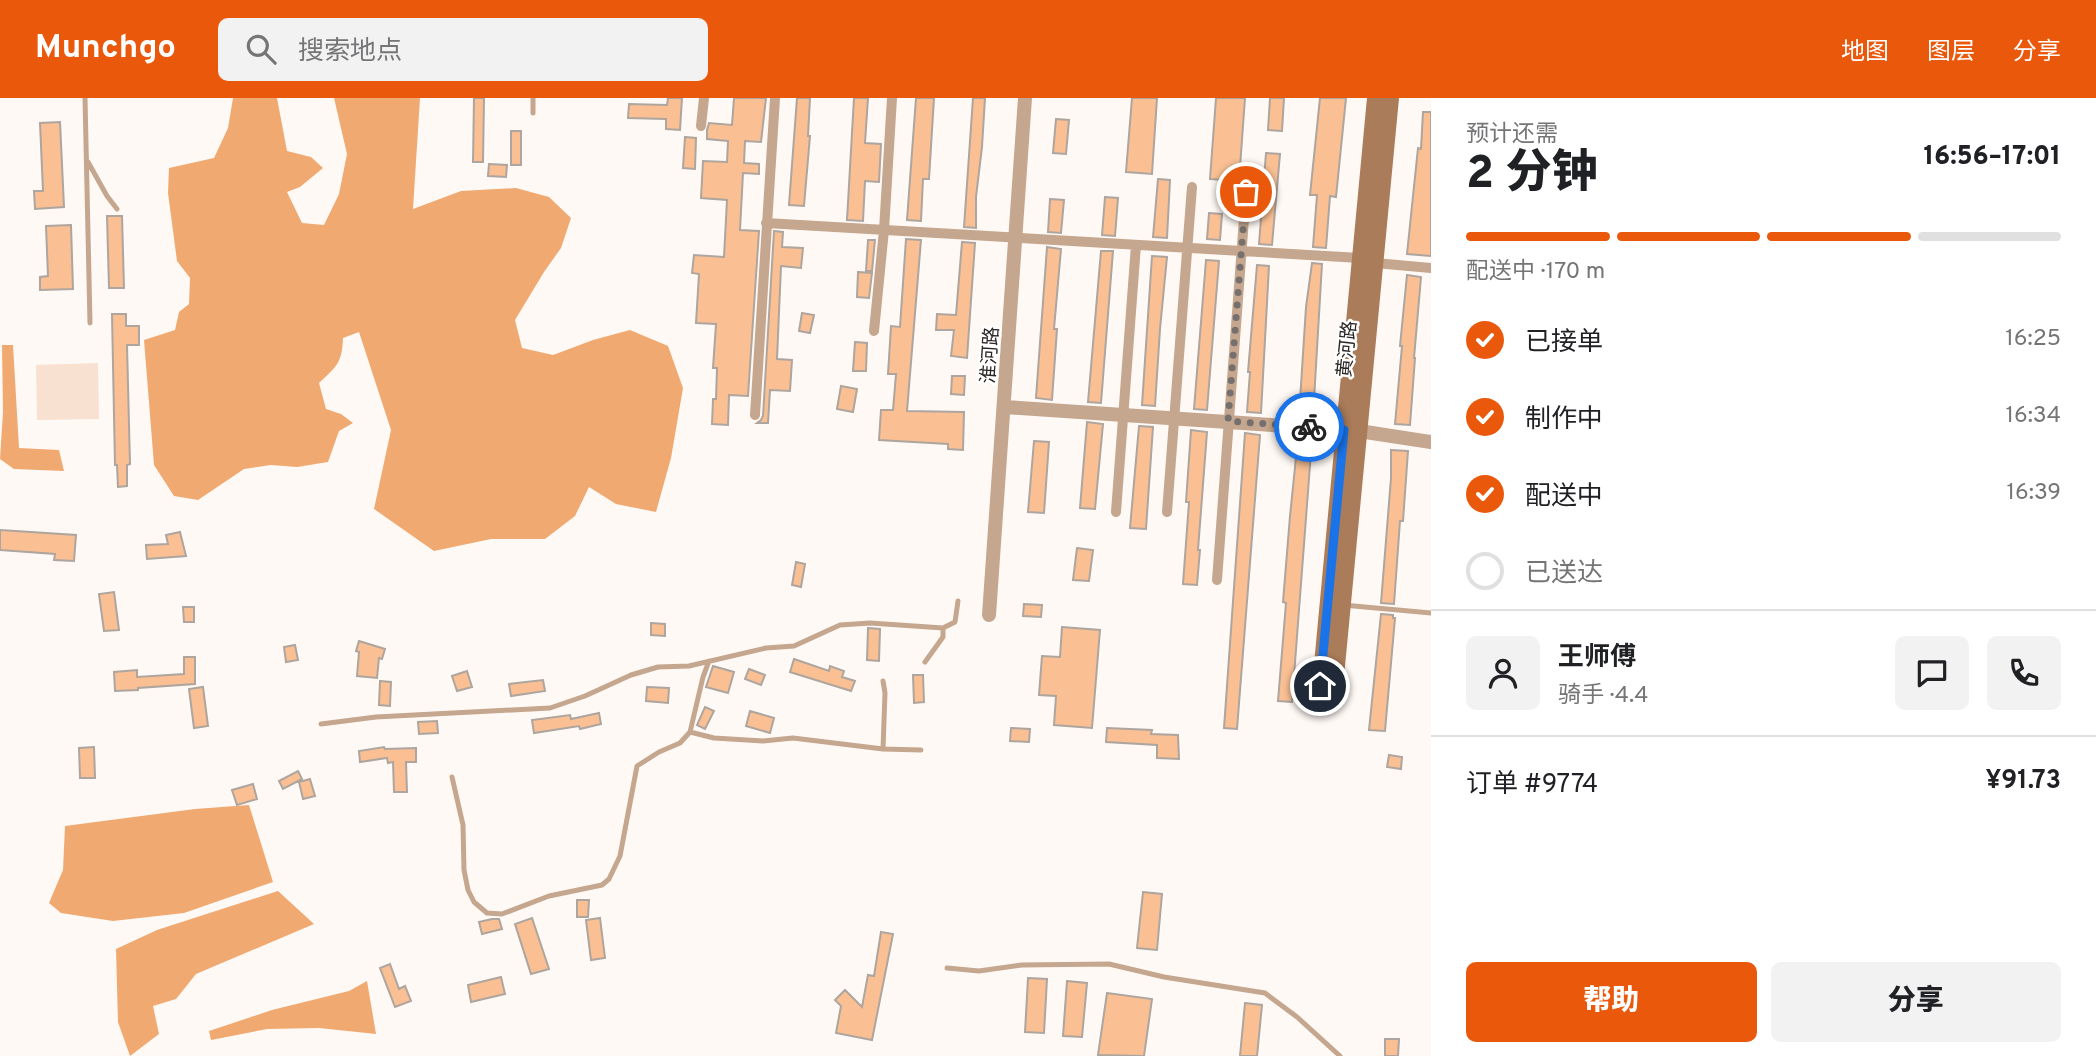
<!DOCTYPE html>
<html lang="zh">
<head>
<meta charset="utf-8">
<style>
	:root { --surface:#fff; --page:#f2f2f2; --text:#202124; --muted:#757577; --line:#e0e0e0; --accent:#ea580c }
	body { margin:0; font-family:Overpass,"Noto Sans SC",sans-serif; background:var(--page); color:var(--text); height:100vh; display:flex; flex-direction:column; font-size:26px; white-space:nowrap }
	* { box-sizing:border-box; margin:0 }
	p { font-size:23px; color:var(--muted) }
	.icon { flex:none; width:38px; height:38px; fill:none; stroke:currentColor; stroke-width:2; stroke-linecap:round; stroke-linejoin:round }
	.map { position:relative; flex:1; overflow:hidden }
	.details { display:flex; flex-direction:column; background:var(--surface); width:665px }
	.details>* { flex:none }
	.pin { position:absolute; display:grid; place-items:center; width:60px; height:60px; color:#fff; margin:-30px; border:4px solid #fff; border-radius:50%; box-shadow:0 2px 7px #0007 }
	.courier { position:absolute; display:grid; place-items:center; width:70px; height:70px; margin:-35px; border:5px solid #1a73e8; border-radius:50%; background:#fff; color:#222; box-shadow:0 2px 9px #0007 }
	.overview em { font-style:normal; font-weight:800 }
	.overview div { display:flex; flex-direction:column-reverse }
	.overview { display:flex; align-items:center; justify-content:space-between; height:119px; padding:0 35px }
	h1 { font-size:46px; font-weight:800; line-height:52px }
	.bar { display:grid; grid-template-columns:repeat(4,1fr); gap:10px 7px; align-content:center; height:84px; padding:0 35px }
	.bar i { height:9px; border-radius:5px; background:var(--line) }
	.bar .active { background:var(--accent) }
	.bar p { grid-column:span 4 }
	.line { display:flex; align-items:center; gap:18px; padding:0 35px; border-top:2px solid var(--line) }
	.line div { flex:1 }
	.round { display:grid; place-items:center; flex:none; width:74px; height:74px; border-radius:10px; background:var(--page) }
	ol { padding:0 35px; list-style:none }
	li { display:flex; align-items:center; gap:21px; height:77px }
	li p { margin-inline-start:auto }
	li .icon { padding:7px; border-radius:50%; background:var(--accent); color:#fff; stroke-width:4 }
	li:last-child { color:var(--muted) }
	li i { width:38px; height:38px; border:4px solid var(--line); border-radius:50% }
	.primary-button { display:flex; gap:14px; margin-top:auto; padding:14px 35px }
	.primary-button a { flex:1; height:80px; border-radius:10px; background:var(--accent); color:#fff; font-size:28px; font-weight:800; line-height:80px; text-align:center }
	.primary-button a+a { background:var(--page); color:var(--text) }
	header { display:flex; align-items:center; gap:42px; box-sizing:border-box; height:98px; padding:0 35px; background:var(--accent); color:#fff }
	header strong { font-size:33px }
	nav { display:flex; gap:38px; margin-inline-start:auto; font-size:24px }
	.search { width:490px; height:63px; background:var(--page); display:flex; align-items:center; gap:18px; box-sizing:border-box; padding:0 24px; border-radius:10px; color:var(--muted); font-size:26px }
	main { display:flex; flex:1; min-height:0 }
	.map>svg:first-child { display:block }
	.green { fill:#f8e1d0 }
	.forest { fill:#f0a971 }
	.building { fill:#fac094; stroke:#ada59e; stroke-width:2 }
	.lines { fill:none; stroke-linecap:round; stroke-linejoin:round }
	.service { stroke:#c5a68e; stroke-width:5 }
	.minor { stroke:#c5a68e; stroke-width:10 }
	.tertiary { stroke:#c5a68e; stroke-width:14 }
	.secondary { stroke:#aa7c59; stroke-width:16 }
	.done { stroke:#75706e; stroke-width:7; stroke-dasharray:0 12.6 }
	.route { stroke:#1a73e8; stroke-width:9 }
	.labels { text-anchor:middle; stroke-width:5; stroke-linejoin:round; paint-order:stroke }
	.street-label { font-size:19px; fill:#2b2725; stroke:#fff }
</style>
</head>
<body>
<header>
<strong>Munchgo</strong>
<div class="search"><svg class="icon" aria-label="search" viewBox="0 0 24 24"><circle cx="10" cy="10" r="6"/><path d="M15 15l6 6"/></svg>搜索地点</div>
<nav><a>地图</a><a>图层</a><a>分享</a></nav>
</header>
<main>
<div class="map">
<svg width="1431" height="958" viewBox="0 0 1431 958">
	<rect width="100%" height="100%" fill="#fff9f5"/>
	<path class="green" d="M98,265L99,321L37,322L36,267Z"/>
	<path class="forest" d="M233,0H277L287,53L311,59L323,70L300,89L287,94L302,125L324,127L339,96L347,56L334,0H420L413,111L461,93L516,90L549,99L571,120L561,150L544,174L515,222L522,250L553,257L593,242L630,232L668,248L683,290L671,360L656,414L616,406L589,389L575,418L545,441H491L434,453L374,411L391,332L359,234L343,240C342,265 337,268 319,285L326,311L341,316L353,325L339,333L328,364L297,369L271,367L244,371L198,402L174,398L154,367L144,242L175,232L179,214L189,206L190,180L177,163L168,95L169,70L214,60L228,30Z
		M2,247H13L19,350L59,352L64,373L14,371L0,361L3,314Z
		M249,707L273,784L184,815L113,823L61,815L49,805L63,772L65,728L195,711Z
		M278,793L314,826L196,876L176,901L153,908L159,936L130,958L118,924L116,851L157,832Z
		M367,883L376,936L319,930L267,931L211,942L209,933L272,912L349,893Z"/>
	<path class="building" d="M474,0H484L483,64H473Z
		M668,0H682L680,32L666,31V21L628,20L629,6L667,7Z
		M734,0H766L761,44L745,43L744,65L759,66V76L743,75L740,132L759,133L748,298L729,297L728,327L712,326L713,301H716L717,270H713L716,226L696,225L699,176L692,175L694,157L724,159L727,102L701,100L703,63L727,64L728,43L707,41V32L709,25L732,27Z
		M797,0H810L808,38H810L804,108L789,107Z
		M854,0H868L865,45L881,46L879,84L865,83L863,123L847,122Z
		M916,0H934L929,81H923L921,123L907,122Z
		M973,0H985L982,49L976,99V130L964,129Z
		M1132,0H1157L1152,76L1126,74Z
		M1216,0H1245L1239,83L1210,81Z
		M1270,0H1284L1282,33L1268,32Z
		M1320,0H1346L1336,99L1330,98L1326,150L1313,149L1317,97H1310Z
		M1423,14H1431V158L1407,156L1418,50L1421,51Z
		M1056,21L1069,22L1066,56L1053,55Z
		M60,24L64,109L35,111L34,93H43L40,25Z
		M511,33H521V67H511Z
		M685,39L696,40L695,71L683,70Z
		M1266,55L1280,56L1272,147L1259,146Z
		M489,66L507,67L506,79L488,78Z
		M1158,81L1170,82L1167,140L1153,139Z
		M1105,99L1118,100L1115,138L1102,137Z
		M1050,101L1064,102L1061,135L1048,134Z
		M1209,115L1222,116L1220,142L1207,141Z
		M107,118H122L124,190H109Z
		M71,127L73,191L40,192V179L48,178L46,128Z
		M774,133L783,134L782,149L803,150L801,170L781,168L777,261L792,262L790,293L770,292L768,325H757L761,322L763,318Z
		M906,141L921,142L907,313L964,314L963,352L948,351V346L879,342L881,312H893L896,276H888L891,228L900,229Z
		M868,142H875L872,173H866Z
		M962,144L975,145L967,260L951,258L954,232H936L937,216L956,217Z
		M1047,149L1061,151L1054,231H1057L1052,302L1036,300Z
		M1101,153H1113L1101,305L1088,304Z
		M1152,158L1167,159L1160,231L1155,308L1142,307Z
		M1206,162L1219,163L1207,312L1194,311Z
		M1312,165L1322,166L1313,319L1299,318L1306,209Z
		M1257,167L1269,168L1261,315L1247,314L1250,274H1248Z
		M858,174L872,175L869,200L857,199Z
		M1407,177L1421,179L1414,260H1415L1410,327L1395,326L1402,248H1400Z
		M802,215L814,217L810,235L799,233Z
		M112,216H126V228H139V247H127L130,366L127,367V388L118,389L117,367H115Z
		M855,244L867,245L866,273H853Z
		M952,278H965L964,297L951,296Z
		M841,288L857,291L853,314L837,311Z
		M1087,324L1103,326L1095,411L1080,410Z
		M1139,328L1153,329L1146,431L1130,430Z
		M1191,332L1207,334L1198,452H1200L1197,487L1183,486L1189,404H1186Z
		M1245,335L1260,337L1237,631L1224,630Z
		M1298,340L1312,341L1292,604L1278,603L1286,505L1283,504L1290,418Z
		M1034,343L1049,344L1044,415L1028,414Z
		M1391,352L1408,353L1403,423H1400L1394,506L1381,505L1391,380Z
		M0,432L76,437L74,463L54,462L55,456L0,452Z
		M180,434L186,458L147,461L146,447L168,446L166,437Z
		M1077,450L1093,452L1089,483L1073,482Z
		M796,464L805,466L801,489L792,487Z
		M114,494L119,532L104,533L99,496Z
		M1024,506L1042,507L1041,519L1023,518Z
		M183,509H194V524H184Z
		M1381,516L1393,517V520H1395L1385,633L1369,632Z
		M651,525L665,526V538L651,537Z
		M1062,529L1100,532L1092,630L1054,627L1056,598L1039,597L1042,558L1060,559Z
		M868,530L880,531L879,563L867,562Z
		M359,543L385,551L382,561L379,560L377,580L357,578L359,554L356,553Z
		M295,547L298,562L286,564L284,549Z
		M184,559H195V586L138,590V592L115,593L114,574L137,572V579L184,576Z
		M794,561L829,573L830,568L844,573L842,579L855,583L851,593L790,574Z
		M713,568L734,574L728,595L706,589Z
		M749,571L765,577L761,587L745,581Z
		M467,573L472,589L457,593L452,578Z
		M913,577H923L924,604L914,605Z
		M543,582L545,593L511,598L509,586Z
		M380,583L391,584L390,608L379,607Z
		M203,589L208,628L194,630L189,591Z
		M647,589L669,590L668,605L646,603Z
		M705,609L714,613L705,631L697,627Z
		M750,613L774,620L770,635L746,628Z
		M599,615L601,626L580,631L579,628L534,635L532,622L570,617L571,621Z
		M437,623L438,635L419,636L418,624Z
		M1011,630L1030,631L1029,644L1010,643Z
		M1107,630L1152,632L1151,636L1178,637L1179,661L1157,660V647L1106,644Z
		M94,649L95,680H80L79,650Z
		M384,649L385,651L416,650V664H406L407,694H394L393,664L388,665L387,660L360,664L359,653Z
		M1389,657L1402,659L1401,671L1387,669Z
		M298,673L302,681L283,691L279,683Z
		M310,681L315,698L303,701L299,684Z
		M253,686L257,701L237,707L232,692Z
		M1143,794L1162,796L1157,852L1137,850Z
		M577,802H589L588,819H577Z
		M532,820L549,871L531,876L515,826Z
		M600,820L605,860L591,862L586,822Z
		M492,821H499L502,831L482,836L479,824Z
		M881,834L893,836L872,942L836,935L841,908L835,902L845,892L862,909L868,877L874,878Z
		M390,866L399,891L405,888L411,903L395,909L380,870Z
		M501,879L505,896L471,904L468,887Z
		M1028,880L1047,881L1044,935L1025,934Z
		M1067,883L1087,885L1082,939L1063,938Z
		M1107,895L1152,901L1144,958L1098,957Z
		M1245,905L1262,907L1257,958H1240Z
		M1385,941H1399L1398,958H1385Z"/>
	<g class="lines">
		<path class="service" d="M85,0L90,225
			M533,15V0
			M88,64L107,98L117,111
			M1343,507L1431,515
			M925,564L943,539V530
			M883,583L885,595L883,651
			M321,626L376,619L550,610L585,598L631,577L658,569L689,568L766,550L794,548L840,527L870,525L943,530L955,524L958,503
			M690,634L714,640L763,643L793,640L883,651L921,652
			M452,679L463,727L464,772L468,792L474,804L487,815L502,816L549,798L602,787L609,781L620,758L637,668L659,654L680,645L690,634L703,579L709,563
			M947,870L979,873L1022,867L1109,866L1164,879L1265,895L1297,919L1340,958"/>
		<path class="minor" d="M701,28L704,0
			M766,125L1360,160
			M1375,165L1431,170
			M874,233L884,132L892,0
			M755,317L775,0
			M1116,414L1136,147
			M1167,414L1192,89
			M1217,482L1246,94"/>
		<path class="tertiary" d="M1005,309L1359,333L1431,344
			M989,517L1025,0"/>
		<path class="secondary" d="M1320,588L1375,0
			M1335,589L1391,0"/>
	</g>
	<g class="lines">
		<path class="done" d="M1246,94L1228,323L1309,329"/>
		<path class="route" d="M1309,329L1344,332L1320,588"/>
	</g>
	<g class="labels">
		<g class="street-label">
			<text transform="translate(1346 251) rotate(-84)" y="7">黄河路</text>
			<text transform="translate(989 257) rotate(-86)" y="7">淮河路</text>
		</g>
	</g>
</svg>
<div class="pin" style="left:1246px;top:94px;background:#ea580c"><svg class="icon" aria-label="bag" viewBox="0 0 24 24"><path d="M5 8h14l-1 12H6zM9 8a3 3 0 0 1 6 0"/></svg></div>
<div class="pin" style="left:1320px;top:588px;background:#1f2937"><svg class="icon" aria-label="home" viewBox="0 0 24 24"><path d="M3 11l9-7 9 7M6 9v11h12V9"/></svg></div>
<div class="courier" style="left:1309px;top:329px"><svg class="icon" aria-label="bike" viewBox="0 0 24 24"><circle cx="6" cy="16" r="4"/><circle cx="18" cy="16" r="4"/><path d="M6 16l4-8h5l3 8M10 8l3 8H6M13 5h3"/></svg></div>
</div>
<section class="details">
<div class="overview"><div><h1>2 分钟</h1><p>预计还需</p></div><em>16:56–17:01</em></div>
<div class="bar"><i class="active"></i><i class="active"></i><i class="active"></i><i></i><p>配送中 · 170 m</p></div>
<ol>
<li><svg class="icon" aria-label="check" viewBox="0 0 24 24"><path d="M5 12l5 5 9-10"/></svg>已接单<p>16:25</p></li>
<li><svg class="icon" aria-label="check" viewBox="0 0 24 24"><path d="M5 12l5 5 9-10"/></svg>制作中<p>16:34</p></li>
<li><svg class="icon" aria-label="check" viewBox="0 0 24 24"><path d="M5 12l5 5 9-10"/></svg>配送中<p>16:39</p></li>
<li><i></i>已送达</li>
</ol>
<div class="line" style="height:126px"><a class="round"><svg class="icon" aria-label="person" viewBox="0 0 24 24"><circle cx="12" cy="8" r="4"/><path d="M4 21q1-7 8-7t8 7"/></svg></a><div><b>王师傅</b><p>骑手 · 4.4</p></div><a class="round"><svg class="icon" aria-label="chat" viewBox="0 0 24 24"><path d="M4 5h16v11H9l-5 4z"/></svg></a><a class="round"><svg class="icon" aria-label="phone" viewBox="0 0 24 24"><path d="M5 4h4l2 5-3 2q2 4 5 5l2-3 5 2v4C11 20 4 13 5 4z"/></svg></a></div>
<div class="line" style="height:91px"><div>订单 #9774</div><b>¥91.73</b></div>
<div class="primary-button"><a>帮助</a><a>分享</a></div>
</section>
</main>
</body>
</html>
